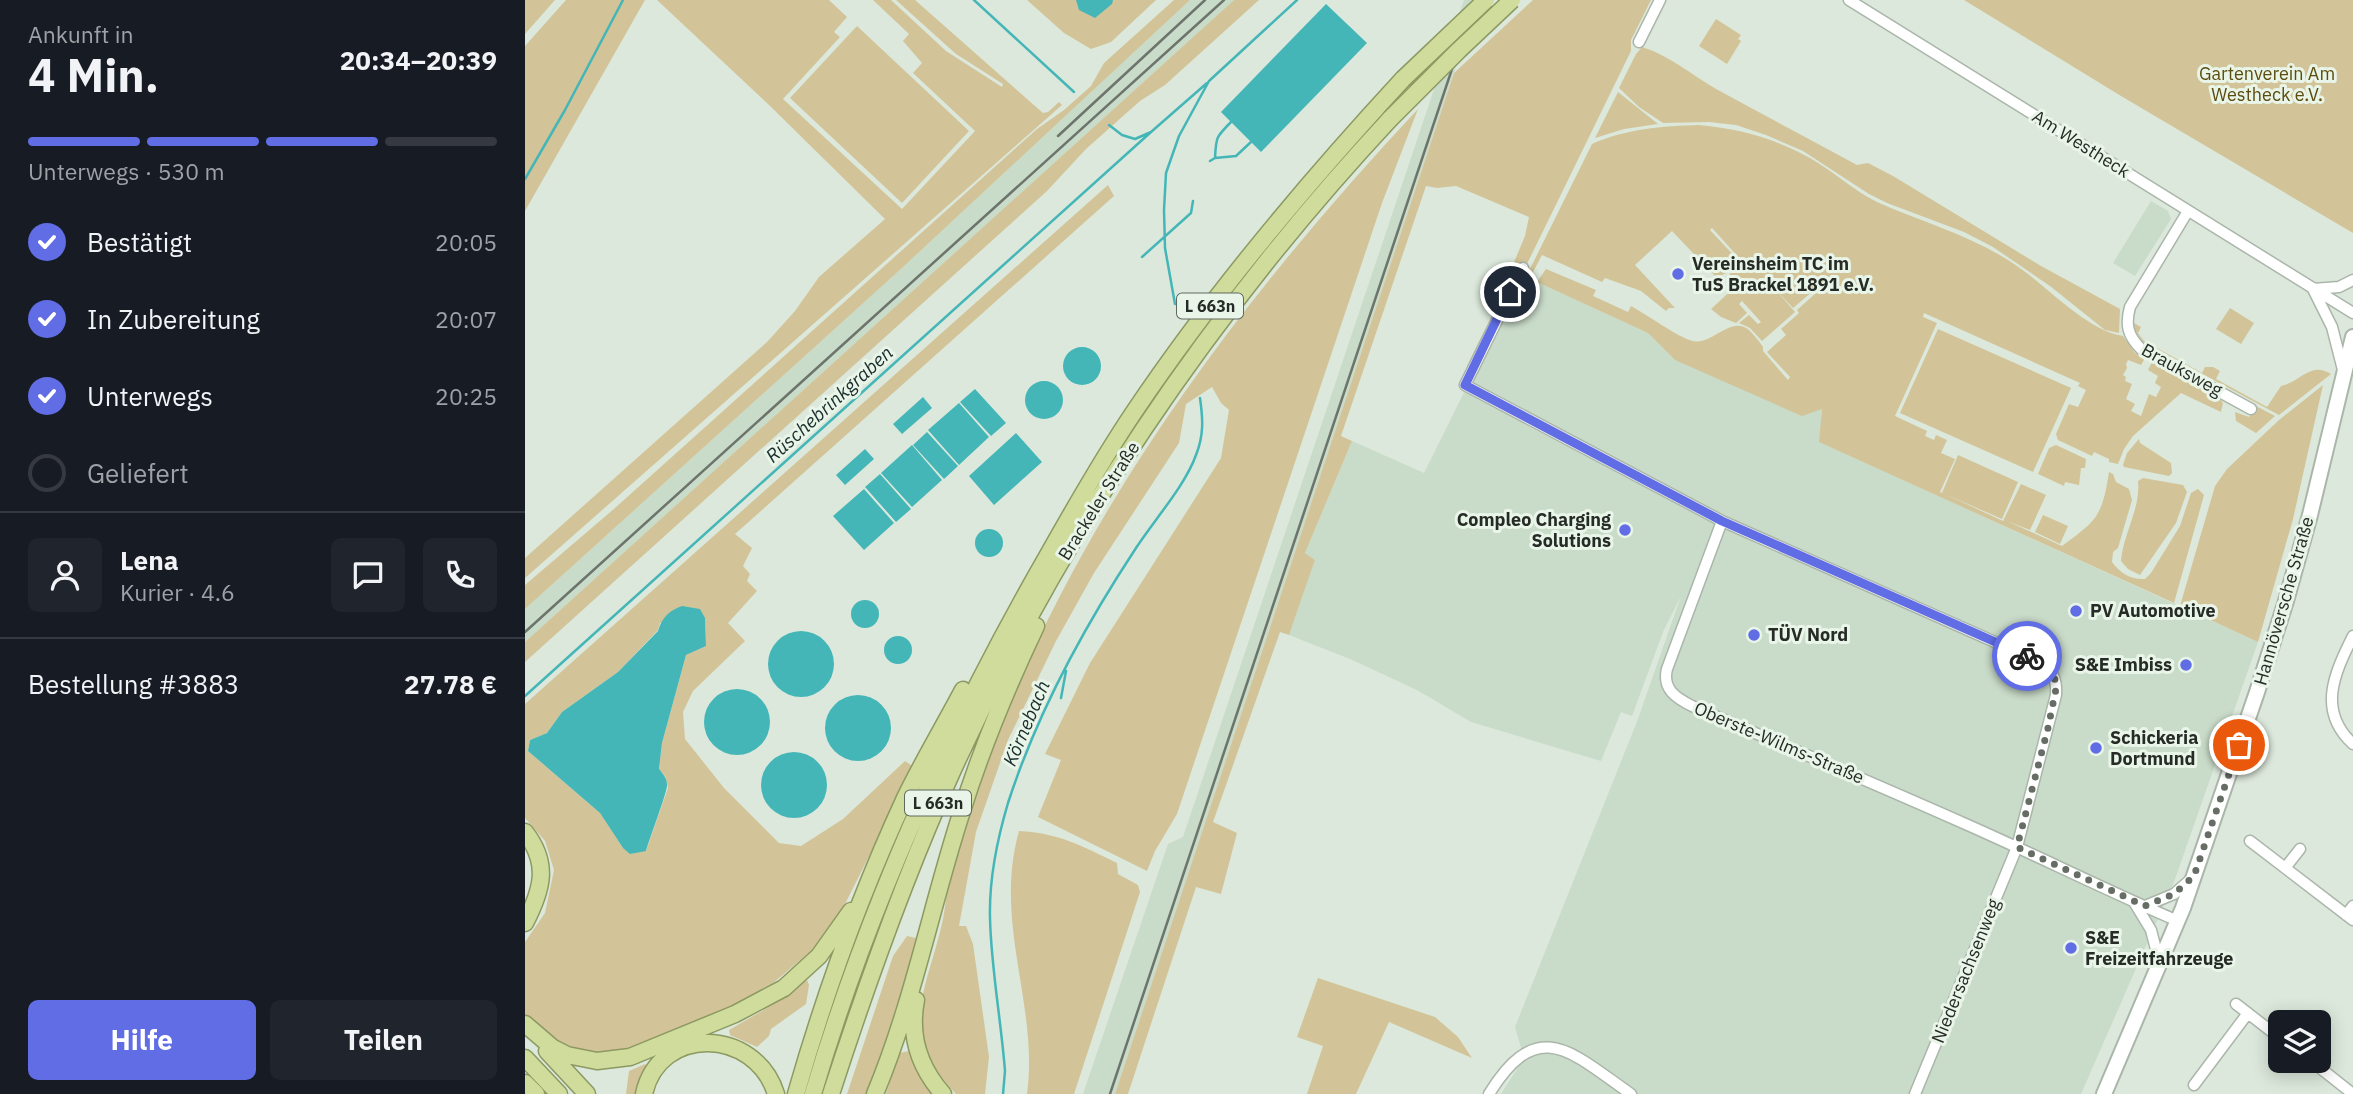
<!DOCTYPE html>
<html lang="de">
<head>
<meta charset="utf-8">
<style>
	:root { --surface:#171b24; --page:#20242c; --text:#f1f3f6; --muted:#9ea1a6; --line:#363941; --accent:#606de5 }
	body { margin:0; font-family:"IBM Plex Sans",sans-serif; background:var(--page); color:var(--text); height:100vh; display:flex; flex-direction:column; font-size:26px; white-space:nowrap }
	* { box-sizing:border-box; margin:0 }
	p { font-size:23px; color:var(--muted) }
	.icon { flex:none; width:38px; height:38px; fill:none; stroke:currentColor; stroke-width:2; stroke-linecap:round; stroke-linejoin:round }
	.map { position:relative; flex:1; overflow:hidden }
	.details { display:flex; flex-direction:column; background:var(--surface); width:525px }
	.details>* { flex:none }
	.controls { position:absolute; left:1743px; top:1010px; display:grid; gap:14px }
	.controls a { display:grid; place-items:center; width:63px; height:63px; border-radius:10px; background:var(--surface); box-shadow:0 4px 18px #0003; font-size:35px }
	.pin { position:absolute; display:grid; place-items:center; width:60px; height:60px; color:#fff; margin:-30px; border:4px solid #fff; border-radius:50%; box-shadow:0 2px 7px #0007 }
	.courier { position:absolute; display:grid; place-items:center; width:70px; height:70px; margin:-35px; border:5px solid #606de5; border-radius:50%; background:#fff; color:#222; box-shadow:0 2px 9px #0007 }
	.overview em { font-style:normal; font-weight:700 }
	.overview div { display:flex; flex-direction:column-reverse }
	.overview { display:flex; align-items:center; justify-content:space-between; height:119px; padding:0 28px }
	h1 { font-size:46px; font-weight:700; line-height:52px }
	.bar { display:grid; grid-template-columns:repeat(4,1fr); gap:10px 7px; align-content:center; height:84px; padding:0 28px }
	.bar i { height:9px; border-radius:5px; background:var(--line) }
	.bar .active { background:var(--accent) }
	.bar p { grid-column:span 4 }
	.line { display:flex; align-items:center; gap:18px; padding:0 28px; border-top:2px solid var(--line) }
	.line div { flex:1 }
	.round { display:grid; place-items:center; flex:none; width:74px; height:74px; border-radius:10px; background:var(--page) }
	ol { padding:0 28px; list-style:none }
	li { display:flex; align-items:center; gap:21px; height:77px }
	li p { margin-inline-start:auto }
	li .icon { padding:7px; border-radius:50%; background:var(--accent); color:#fff; stroke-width:4 }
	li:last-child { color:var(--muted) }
	li i { width:38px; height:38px; border:4px solid var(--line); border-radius:50% }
	.button { display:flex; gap:14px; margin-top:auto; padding:14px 28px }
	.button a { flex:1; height:80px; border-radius:10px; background:var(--accent); color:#fff; font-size:28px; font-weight:700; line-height:80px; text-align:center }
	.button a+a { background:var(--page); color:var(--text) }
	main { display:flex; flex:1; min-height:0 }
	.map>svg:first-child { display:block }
	.built { fill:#c9dbc9 }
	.green { fill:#d2c498; fill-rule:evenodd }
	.water { fill:#44b6b8 }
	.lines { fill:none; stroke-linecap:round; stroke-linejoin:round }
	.stream { stroke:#44b6b8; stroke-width:2.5 }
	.minor-casing { stroke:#aab6aa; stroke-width:13 }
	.secondary-casing { stroke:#aab6aa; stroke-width:18 }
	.trunk-casing { stroke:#8c9962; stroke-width:19 }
	.minor { stroke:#fff; stroke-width:10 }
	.secondary { stroke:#fff; stroke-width:14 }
	.trunk { stroke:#cfdc9b; stroke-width:16 }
	.rail { stroke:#6c746c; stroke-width:2.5 }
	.trunk-bridge-casing { stroke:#8c9962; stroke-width:19; stroke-linecap:butt }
	.trunk-bridge { stroke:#cfdc9b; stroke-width:16 }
	.done { stroke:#666d65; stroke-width:7; stroke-dasharray:0 12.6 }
	.route { stroke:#606de5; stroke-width:9 }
	.poi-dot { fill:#606de5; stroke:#e9f5e8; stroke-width:2.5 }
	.labels { text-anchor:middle; stroke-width:6; stroke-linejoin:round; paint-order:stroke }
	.shield { fill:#e9f5e8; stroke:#606860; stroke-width:2 }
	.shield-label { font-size:16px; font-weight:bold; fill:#262b26 }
	.park-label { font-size:18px; fill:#5c4c0f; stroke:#e9f5e8 }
	.street-label { font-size:18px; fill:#262b26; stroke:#e9f5e8 }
	.poi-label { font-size:18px; font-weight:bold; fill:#262b26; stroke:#e9f5e8; text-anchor:start }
	.water-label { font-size:19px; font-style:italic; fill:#192d2d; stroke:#e9f5e8 }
</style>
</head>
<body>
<main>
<section class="details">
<div class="overview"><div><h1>4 Min.</h1><p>Ankunft in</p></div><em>20:34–20:39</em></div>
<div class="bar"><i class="active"></i><i class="active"></i><i class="active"></i><i></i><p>Unterwegs · 530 m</p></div>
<ol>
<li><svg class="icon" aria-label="check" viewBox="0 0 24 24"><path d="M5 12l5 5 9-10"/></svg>Bestätigt<p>20:05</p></li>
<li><svg class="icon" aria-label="check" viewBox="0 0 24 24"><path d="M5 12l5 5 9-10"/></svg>In Zubereitung<p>20:07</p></li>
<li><svg class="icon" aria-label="check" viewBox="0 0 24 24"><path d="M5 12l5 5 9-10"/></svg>Unterwegs<p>20:25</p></li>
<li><i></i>Geliefert</li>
</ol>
<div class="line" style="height:126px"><a class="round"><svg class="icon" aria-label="person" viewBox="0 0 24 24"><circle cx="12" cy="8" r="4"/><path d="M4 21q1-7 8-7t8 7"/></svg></a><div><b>Lena</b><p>Kurier · 4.6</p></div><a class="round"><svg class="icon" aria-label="chat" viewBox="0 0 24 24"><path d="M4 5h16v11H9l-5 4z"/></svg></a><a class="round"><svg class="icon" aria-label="phone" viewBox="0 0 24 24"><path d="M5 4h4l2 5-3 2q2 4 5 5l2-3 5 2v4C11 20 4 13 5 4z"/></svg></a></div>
<div class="line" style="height:91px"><div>Bestellung #3883</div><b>27.78 €</b></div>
<div class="button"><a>Hilfe</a><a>Teilen</a></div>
</section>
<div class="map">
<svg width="1828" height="1094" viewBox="0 0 1828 1094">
	<rect width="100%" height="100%" fill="#dce8db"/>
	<path class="built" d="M665,0H709L0,642V609L377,268Z
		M939,0H953L590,1094H558L643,844L658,837Z
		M1626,201L1643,211L1646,219L1610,276L1588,263Z
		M1012,282L1123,333L1150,360L1297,409L1295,442L1733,642L1649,882L1556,1094H976L999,1058L990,1027L1113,719L1156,596L1138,632L1107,716L1096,712L1076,761L946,722L892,690L825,659L764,635L790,560L780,553L827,441L899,473L982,306L1000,305Z"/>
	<path class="green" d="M0,0H30L0,34Z
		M41,0H120L0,211V46Z
		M132,0H304L322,17L309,32L315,37L258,99L377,209L450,131L388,73L397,63L378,41L384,34L348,0H366L421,51L477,87L478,84L431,54L371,0H390L518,113L523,112L534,102L537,105L0,578V558L242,342L270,311L294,277L360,219L243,104Z
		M502,0H631L586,42L566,49L539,33Z
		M649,0H665L377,268L0,609V585L90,508L512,129L539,110L566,86L579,63Z
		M709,0H734L640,85L615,101L561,149L522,191L0,662V642Z
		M1008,0H1126L1106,40V51L1001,266L995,264L944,367L942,366L966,317L1000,236L1004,217L931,186L912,188L901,186L816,436L827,441L780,553L790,560L764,635L755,632L688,822L712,833L696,894L671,887L603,1094H590L929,73Z
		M1439,0H1828V233L1596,96Z
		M1191,19L1216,35L1213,39L1216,41L1202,64L1174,46Z
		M332,26L444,131L377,203L265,98Z
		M1117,47C1144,55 1168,76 1193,90C1239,115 1286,140 1332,165L1343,163L1368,176L1516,266L1595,309L1594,333L1580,330L1525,286L1468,247L1439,232L1362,203L1344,194L1278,151L1241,135L1211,125L1184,122L1138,123L1114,107L1094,88L1111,54Z
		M1093,92L1133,124L1099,129L1070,138Z
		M893,109L857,203L652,814L630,851L622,871L513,817L536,760L520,754L565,663L696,458L704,410L696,403L687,387L661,404L654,443L569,573L531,641L483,740L451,832L434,926H441L448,944L464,1057L460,1094H431C370,1028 402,993 418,919C422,896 424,873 430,851C443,805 461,761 479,716C574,486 724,290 893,109Z
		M1174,125C1216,129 1248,138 1285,158C1308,171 1328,190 1352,202C1399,223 1449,236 1492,266C1523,287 1561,330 1598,336L1610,353L1620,358L1616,365L1603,360L1601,364L1602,368L1598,375L1601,377L1600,381L1607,384L1601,399L1610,404L1606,411L1616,416L1624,394L1631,397L1636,387L1630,383L1633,376L1623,370L1627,362L1694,398L1698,403L1696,412L1656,393L1608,436L1599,449L1593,464L1584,462V459L1569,452L1567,456L1533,440L1531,434L1544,404L1553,407L1561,390L1553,386L1555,383L1399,313L1398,317L1412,323L1370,416L1402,431L1400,436L1409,440L1411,435L1422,440L1416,453L1430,459L1415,492L1417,493L1433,455L1493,482L1477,519L1420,494L1478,521L1496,484L1521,495L1505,530L1482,521L1537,546C1572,520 1577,517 1584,472L1588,474L1591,482L1604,489L1607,500L1593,548L1588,552L1587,562C1595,573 1606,580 1620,579L1626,573L1655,526L1666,493L1673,489L1679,495L1649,603L1294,442L1297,409L1277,416L1150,360L1123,333L1012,282L1021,269L1071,290L1068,296L1103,312L1106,306C1121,314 1154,338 1168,341C1187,346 1205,315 1224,330C1229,335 1234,341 1238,347V351L1263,380L1265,377L1242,352L1261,335L1256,329L1274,313L1272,310L1291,293L1288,291L1268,308L1250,289L1270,312L1237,341L1225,328L1214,323L1224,315L1233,324L1236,322L1217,301L1214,304L1222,313L1211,323L1196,317L1186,309L1211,286L1212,283L1204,275L1217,261L1187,228L1185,230L1214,261L1202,273L1191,277L1147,231L1110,265L1150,308H1144L1141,311L1116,291L1080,278L1077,282L1017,255L997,293L994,286L1000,271L1003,273L1067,144C1100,129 1138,126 1174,125Z
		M583,185L589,196L210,534L227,548L218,566L225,574L222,581L232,591L203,623L220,641L168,691L158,712L160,739L199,788L254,843L276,846L318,819L380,761L389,767L316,912L287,950L240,990L183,1019L104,1049L64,1055L28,1042L0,1015V942L20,913L29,870L20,841L0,818V704ZM180,618L181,646L161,655L137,743L134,770L140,776L143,788L121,851L98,848L75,813L3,751L5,740L22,733L37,712L93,672L133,630L135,623Z
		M1705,308L1729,323L1716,344L1691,329Z
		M1609,323L1616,327L1613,333L1619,341L1677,373L1680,367H1688L1695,371L1691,379L1742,407L1756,386C1777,381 1785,361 1806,374L1754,415L1618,342L1610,330Z
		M1413,329L1546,388L1508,472L1375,413Z
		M1798,385L1768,519L1733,642L1655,606L1690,486L1702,469L1754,420Z
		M1731,406L1750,416L1731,433L1711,421L1710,412L1724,417Z
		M1614,439L1615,443L1646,463L1647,473L1644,476L1599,467L1598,465L1602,453Z
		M1531,445L1561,459L1560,468H1556L1554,485L1540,482L1539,486L1513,474L1524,448Z
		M1618,478L1658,485L1662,492L1651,523L1615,575L1603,569L1596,561C1598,534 1616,508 1613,481Z
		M1518,515L1543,526L1535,544L1510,532Z
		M494,831C534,833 557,846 592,863L593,874L613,885L615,892L549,1094H502C514,1006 468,923 494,831Z
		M382,936L391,938L366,1031L354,1068L341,1094H322L368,956Z
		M793,978L910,1017L933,1037L947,1058L864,1022L831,1094H782L798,1046L772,1037Z
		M282,980L284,985L281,1004L246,1029L244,1036L232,1047L205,1035L204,1030L242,1008Z
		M384,1051L389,1064L410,1094H361L374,1053Z
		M120,1064L123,1067L113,1084L111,1094H101L104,1071Z"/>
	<path class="water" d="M551,0H588L587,4L570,18L554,10Z
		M801,4L842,43L736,152L696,112Z
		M538 366a19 19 0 1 1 38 0a19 19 0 1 1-38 0Z
		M500 400a19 19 0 1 1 38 0a19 19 0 1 1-38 0Z
		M450,389L481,423L466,436L435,402Z
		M398,397L407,408L377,434L368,424Z
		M434,403L464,437L434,465L403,430Z
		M402,432L433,466L419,479L388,445Z
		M491,433L517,462L469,505L444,476Z
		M387,445L417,480L387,507L356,473Z
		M340,449L349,459L320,485L311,475Z
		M355,474L386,509L371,522L340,487Z
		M339,489L369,523L339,550L308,516Z
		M450 543a14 14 0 1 1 28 0a14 14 0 1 1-28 0Z
		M326 614a14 14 0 1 1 28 0a14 14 0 1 1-28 0Z
		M157,606L175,609L180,618L181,646L161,655L137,743L134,769C138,774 142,778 142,785C143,790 124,840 121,851L105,854L98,848L75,813L3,751L5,740L22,733L37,712L93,672L133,631C137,617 145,610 157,606Z
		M243 664a33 33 0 1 1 66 0a33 33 0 1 1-66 0Z
		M359 650a14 14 0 1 1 28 0a14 14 0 1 1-28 0Z
		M179 722a33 33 0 1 1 66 0a33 33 0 1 1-66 0Z
		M300 728a33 33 0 1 1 66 0a33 33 0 1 1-66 0Z
		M236 785a33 33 0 1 1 66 0a33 33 0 1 1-66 0Z"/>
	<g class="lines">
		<path class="stream" d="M449,0L549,92
			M584,125L597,135L610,139L626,132L682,83
			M690,158C691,137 691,137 706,122
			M685,161L690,158L711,156L726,142
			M0,179L40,110L98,0
			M617,257L666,213L668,201
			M650,304L640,248L639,210L641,173L654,136L684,81L772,0
			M0,696L626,132
			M536,698L541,671
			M478,1094L480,1071C476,1020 466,967 465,918C464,880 472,840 483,803C512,713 559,627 611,548C629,520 660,486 671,455C679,435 678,419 675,398"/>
		<g class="minor-casing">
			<path id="minor" d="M1324,0L1828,313
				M1114,42L1135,0
				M1663,211L1605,307C1600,325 1603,336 1616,349L1726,409
				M998,268L940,385L1197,521
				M1788,289L1807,327L1818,370
				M1788,289L1814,287L1828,280
				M1828,636C1809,674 1792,711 1828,744
				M1725,841L1828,920
				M1760,868L1775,849
				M1609,902L1626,930L1634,961
				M1620,906L1649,894L1666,879
				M1821,915L1828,906
				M1711,1004L1755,1038
				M1785,1060L1828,1094
				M1669,1085L1723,1013
				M964,1094C1013,1014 1047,1053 1106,1094
				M1390,1094L1492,847L1531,695C1532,679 1528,671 1515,662L1197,521L1142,669C1137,689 1151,698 1167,706C1260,746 1353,785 1445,826C1515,857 1583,891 1653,921"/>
		</g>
		<g class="secondary-casing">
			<path id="secondary" d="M1579,1094L1658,908L1732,692L1761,601L1785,515L1828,337"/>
		</g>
		<g class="trunk-casing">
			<path id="trunk" d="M0,832C25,864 17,890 0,923
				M391,1000C384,1036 394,1067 418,1094
				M0,1024L28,1048L42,1055L72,1061L105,1057L210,1014L259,988L294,956L326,911
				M22,1051L62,1094
				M0,1058L34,1094
				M0,1083L11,1094
				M119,1094C134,1025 230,1027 251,1094
				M271,1094C300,993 336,893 380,798C398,761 419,726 438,690
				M288,1094C344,905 425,725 523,555C550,507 578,458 609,412C689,293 781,184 878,79
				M306,1094C341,986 379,878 426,774C535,534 685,312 865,119
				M350,1094C388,1003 406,907 436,814C456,750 482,687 511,626"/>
		</g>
		<use href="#minor" class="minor"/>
		<use href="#secondary" class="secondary"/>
		<use href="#trunk" class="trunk"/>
		<path class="rail" d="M533,136L680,0
			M0,632L699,0
			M585,1094L950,0"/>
		<g class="trunk-bridge-casing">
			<path id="trunk-bridge" d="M878,79L961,0
				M865,119L934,50L987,0"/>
		</g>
		<use href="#trunk-bridge" class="trunk-bridge"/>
	</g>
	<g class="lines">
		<path class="done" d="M1502,656L1525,669L1532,684L1523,728L1492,847L1620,906L1649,894L1669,876L1714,745"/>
		<path class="route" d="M985,292L940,385L1197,521L1502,656"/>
	</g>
	<g class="poi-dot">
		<circle cx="1153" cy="274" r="7"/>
		<circle cx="1100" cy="530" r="7"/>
		<circle cx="1551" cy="611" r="7"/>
		<circle cx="1229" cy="635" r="7"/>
		<circle cx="1661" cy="665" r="7"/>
		<circle cx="1571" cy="748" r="7"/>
		<circle cx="1546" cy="948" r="7"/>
	</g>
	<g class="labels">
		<g class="shield">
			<rect x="652" y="293.5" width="66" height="25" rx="5"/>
			<rect x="380" y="790.5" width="66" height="25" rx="5"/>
		</g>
		<g class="shield-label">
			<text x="685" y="312">L 663n</text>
			<text x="413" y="809">L 663n</text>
		</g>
		<g class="park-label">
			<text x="1742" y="80">Gartenverein Am<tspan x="1742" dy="21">Westheck e.V.</tspan></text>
		</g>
		<g class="street-label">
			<text transform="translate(1556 144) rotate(32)" y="6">Am Westheck</text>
			<text transform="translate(1657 370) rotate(29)" y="6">Brauksweg</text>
			<text transform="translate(574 501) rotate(-58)" y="6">Brackeler Straße</text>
			<text transform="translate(1759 601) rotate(-74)" y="6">Hannöversche Straße</text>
			<text transform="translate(1254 743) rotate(23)" y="6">Oberste-Wilms-Straße</text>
			<text transform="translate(1441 971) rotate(-68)" y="6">Niedersachsenweg</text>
		</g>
		<g class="poi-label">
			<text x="1167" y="270">Vereinsheim TC im<tspan x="1167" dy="21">TuS Brackel 1891 e.V.</tspan></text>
			<text x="1086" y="526" text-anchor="end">Compleo Charging<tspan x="1086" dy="21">Solutions</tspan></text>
			<text x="1565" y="617">PV Automotive</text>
			<text x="1243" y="641">TÜV Nord</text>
			<text x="1647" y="671" text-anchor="end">S&amp;E Imbiss</text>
			<text x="1585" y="744">Schickeria<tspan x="1585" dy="21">Dortmund</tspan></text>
			<text x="1560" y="944">S&amp;E<tspan x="1560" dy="21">Freizeitfahrzeuge</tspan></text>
		</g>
		<g class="water-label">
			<text transform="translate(304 404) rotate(-42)" y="7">Rüschebrinkgraben</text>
			<text transform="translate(501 723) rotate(-67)" y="7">Körnebach</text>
		</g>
	</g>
</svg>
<div class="controls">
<a><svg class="icon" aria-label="layers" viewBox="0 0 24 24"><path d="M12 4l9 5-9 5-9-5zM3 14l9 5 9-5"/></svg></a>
</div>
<div class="pin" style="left:1714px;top:745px;background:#ea580c"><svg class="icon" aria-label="bag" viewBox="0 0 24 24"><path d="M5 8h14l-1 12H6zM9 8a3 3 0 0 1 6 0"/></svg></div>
<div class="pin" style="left:985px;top:292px;background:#1f2937"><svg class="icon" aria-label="home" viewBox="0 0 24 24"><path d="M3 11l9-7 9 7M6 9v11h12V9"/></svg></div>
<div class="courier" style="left:1502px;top:656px"><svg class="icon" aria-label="bike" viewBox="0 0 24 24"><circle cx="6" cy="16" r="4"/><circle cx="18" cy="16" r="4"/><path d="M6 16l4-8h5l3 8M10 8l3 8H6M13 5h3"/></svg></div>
</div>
</main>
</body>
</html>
